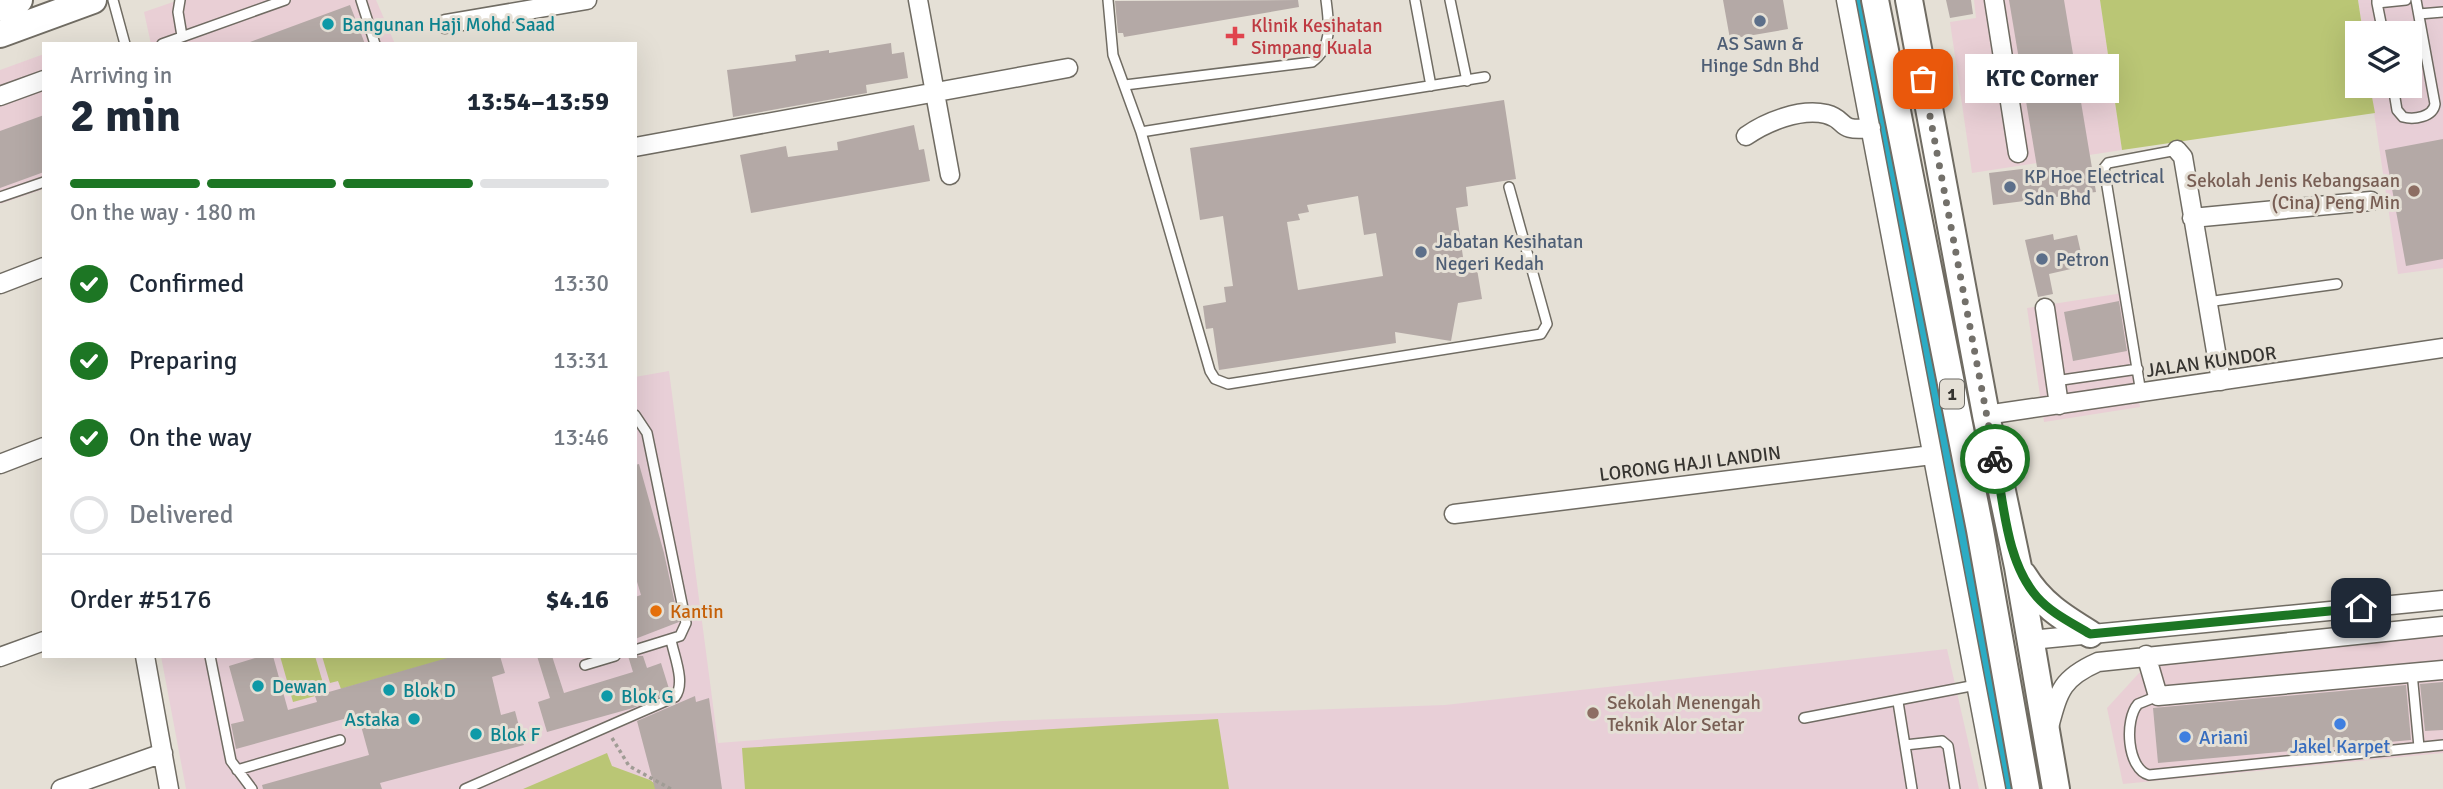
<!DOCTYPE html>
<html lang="en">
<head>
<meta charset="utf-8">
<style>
	:root { --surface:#fff; --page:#f2f2f3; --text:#1f2937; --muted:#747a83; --line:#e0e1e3; --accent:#1d7624 }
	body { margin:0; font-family:Signika,sans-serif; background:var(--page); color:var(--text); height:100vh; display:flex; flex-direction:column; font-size:26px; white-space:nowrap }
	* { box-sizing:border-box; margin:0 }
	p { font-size:23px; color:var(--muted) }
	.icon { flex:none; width:38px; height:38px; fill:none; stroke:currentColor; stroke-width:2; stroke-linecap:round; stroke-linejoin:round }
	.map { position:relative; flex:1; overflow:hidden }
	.details { position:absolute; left:42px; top:42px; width:595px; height:616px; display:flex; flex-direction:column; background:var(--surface); border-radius:0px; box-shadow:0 7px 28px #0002 }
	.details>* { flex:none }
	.fabs { position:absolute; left:2345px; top:21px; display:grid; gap:14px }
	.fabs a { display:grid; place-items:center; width:77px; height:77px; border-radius:0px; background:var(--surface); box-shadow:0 7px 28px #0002; font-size:35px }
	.pin { position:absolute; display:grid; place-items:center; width:60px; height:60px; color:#fff; margin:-30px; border-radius:14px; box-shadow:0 4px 10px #0006 }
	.courier { position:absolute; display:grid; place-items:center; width:70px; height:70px; margin:-35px; border:5px solid #1d7624; border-radius:50%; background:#fff; color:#222; box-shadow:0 2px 9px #0007 }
	.bubble { position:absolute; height:49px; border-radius:0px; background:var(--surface); box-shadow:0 7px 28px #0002; font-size:23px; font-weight:800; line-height:49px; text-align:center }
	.head em { font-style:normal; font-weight:800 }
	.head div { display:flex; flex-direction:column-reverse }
	.head { display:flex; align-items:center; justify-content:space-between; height:119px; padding:0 28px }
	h1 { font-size:46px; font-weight:800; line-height:52px }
	.bar { display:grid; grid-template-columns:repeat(4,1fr); gap:10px 7px; align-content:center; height:84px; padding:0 28px }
	.bar i { height:9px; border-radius:5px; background:var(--line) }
	.bar .selected { background:var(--accent) }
	.bar p { grid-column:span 4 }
	.line { display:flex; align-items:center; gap:18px; padding:0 28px; border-top:2px solid var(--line) }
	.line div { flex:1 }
	ol { padding:0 28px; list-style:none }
	li { display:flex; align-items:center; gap:21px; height:77px }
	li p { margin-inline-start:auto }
	li .icon { padding:7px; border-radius:50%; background:var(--accent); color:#fff; stroke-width:4 }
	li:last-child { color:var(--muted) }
	li i { width:38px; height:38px; border:4px solid var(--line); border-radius:50% }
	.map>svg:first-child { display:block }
	.commercial { fill:#e9cfd5 }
	.education { fill:#e8cfd7 }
	.green { fill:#bac675 }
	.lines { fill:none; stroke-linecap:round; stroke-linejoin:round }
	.canal { stroke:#2cacc4; stroke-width:18 }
	.building { fill:#b4a9a6; fill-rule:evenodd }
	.lane-casing { stroke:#706c63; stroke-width:12 }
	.street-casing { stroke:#706c63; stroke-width:21 }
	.primary-casing { stroke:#706c63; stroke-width:30 }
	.path { stroke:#a09c95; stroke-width:3.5; stroke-dasharray:3.5 3.5; stroke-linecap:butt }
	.lane { stroke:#fff; stroke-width:9 }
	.street { stroke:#fff; stroke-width:18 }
	.primary { stroke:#fff; stroke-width:26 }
	.done { stroke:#73706a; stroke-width:7; stroke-dasharray:0 12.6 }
	.route { stroke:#1d7624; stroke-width:9 }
	.service-dot { fill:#5c6f8a; stroke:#e5e0d6; stroke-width:2.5 }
	.culture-dot { fill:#0f9aa8; stroke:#e5e0d6; stroke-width:2.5 }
	.health-dot { fill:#e0444e; stroke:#e5e0d6; stroke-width:2.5 }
	.education-dot { fill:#8d6e63; stroke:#e5e0d6; stroke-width:2.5 }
	.food-dot { fill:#e8710a; stroke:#e5e0d6; stroke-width:2.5 }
	.shop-dot { fill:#3f7fe0; stroke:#e5e0d6; stroke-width:2.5 }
	.labels { text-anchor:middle; stroke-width:6; stroke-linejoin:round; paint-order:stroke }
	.shield { fill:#e5e0d6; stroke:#6a6862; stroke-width:2 }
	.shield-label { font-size:18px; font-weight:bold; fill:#363430 }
	.culture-label { font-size:19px; fill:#0d838f; stroke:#e5e0d6; text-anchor:start }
	.health-label { font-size:19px; fill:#be3a42; stroke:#e5e0d6; text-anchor:start }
	.service-label { font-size:19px; fill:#4e5e75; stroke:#e5e0d6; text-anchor:start }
	.education-label { font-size:19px; fill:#785e54; stroke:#e5e0d6; text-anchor:end }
	.street-label { font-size:19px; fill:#363430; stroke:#e5e0d6 }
	.food-label { font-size:19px; fill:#c56008; stroke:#e5e0d6; text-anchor:start }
	.shop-label { font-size:19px; fill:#366cbe; stroke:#e5e0d6; text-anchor:start }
</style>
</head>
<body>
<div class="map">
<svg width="2443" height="789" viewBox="0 0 2443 789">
	<rect width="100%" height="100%" fill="#e5e0d6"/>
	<path class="commercial" d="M179,0H376L395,44H151L144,12Z
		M1974,0H2100L2122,150L1972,173L1950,22L1976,18Z
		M44,54V189L0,204V70Z
		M2123,293L2140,407L2044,422L2027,308Z
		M2443,635V753L2123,784L2107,708L2139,673L2171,659Z"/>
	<path class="education" d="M2358,0H2443V268L2398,274L2370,86H2410V33H2363Z
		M669,371L718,743L1003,721L1445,705L1947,649L1979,789H186L161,656H635V377Z"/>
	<path class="green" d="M2100,0H2358L2363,33H2357V86H2370L2375,113L2122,150Z
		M280,656H315L326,693L293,702Z
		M322,656H453V657L341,689L338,681L330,683Z
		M1218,719L1229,789H745L742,748Z
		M607,753L612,766L650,780L662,789H523Z"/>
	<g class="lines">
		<path class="canal" d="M1860,0L2009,789"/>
	</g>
	<path class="building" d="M1298,0L1299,7L1124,37L1123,33H1118L1115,1Z
		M1723,0H1783L1788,29L1730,39Z
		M1946,0H1971L1973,14L1950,18Z
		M2009,0H2064L2096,192L1993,205L1989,173L2037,167Z
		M350,5L365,44H250V42Z
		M891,43L892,54L904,52L908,78L866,85L867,93L733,117L727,70L796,61L795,55L829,50V53Z
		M1504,100L1516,179L1466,187L1468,206L1456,208L1465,271L1477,269L1482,299L1458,303L1451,341L1395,332L1396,343L1219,370L1213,328L1206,329L1203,306L1226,302L1224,287L1233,286L1223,216L1200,220L1190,148ZM1358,196L1364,235L1376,233L1383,276L1298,290L1287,222L1300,220L1298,214L1309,212L1307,205Z
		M44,115V172L0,188V131Z
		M914,125L919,150L924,149L930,181L751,213L740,155L786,146L788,157L838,150L837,142Z
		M2443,139V259L2406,266L2385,150Z
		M2053,234L2054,240L2077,235L2084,266L2049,274L2053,294L2038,297L2025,240Z
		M2119,301L2127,351L2073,361L2064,312Z
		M639,464L664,553L679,622L635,639V597L641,595L635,575V465Z
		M262,656H273L288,710L317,702L315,696L454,656H500L505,673L492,677L501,715L515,711L524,745L380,783L382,789H263L262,785L369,755L358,715L236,749L231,724L244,721L229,666Z
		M537,656H552L564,693L633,672L628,656H643L647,668L661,663L670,692L633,708L547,732L538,702L550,698Z
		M2443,682V730L2425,731L2420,684Z
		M2406,685L2411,740L2158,763L2153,708Z
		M695,696L696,702L709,698L722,789H655L637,721Z"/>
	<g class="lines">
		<g class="lane-casing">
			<path id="lane" d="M113,0L125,44
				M180,0L178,12L182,36
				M361,0L375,44
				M1108,0L1113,55L1141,132L1210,371L1215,379L1228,384L1541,334L1547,324L1509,187
				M1415,0L1431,86
				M1450,0L1467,81
				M2377,0V3L2406,0
				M2377,3L2383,33
				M2419,14L2443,12
				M162,44L285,0
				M1125,85L1312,62C1333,47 1329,23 1326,0
				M2393,86L2397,110L2403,117C2414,120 2433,117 2435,104L2416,0
				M1141,132L1485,77
				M0,197L44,182
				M2207,302L2337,284
				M2055,381L2138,369
				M2141,393L2104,168L2108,163L2177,150
				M635,415L647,433L686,623L680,636L635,650
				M210,656L231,761L252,789
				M585,665L615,656
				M2412,673L2419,747
				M2158,696L2138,704C2124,720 2127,769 2149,775L2443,745
				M1898,702L1912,789
				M1804,718L1976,685
				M1905,745L1942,741L1948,746L1955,789
				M237,770L340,740
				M465,789L675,697C686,683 674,656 671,640"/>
		</g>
		<g class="street-casing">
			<path id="street" d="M918,0L950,175
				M1846,0L1996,789
				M1994,0L2018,153
				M445,24L587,0
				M0,96L44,80
				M1746,136C1766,122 1800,108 1826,114C1849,120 1835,132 1871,128
				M635,147L1068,68
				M2177,150L2183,157L2221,381
				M2192,218L2371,201
				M0,284L44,267
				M2045,308L2059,405
				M1986,415L2443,348
				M0,464L44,447
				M1454,514L1932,455
				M2031,640L2443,600
				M2146,655L2158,696L2443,670
				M145,656L169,789
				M0,657L44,641
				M2049,727C2059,690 2062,678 2098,662L2443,626
				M61,789L163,753"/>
		</g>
		<g class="primary-casing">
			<path id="primary" d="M1875,0L1980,530L2026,789
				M1909,0L1986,415L2018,567L2056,789
				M0,7L19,0
				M0,34L93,0
				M2023,575C2040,603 2062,617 2090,634"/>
		</g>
		<path class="path" d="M612,738L629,766L671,789"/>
		<use href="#lane" class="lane"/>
		<use href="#street" class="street"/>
		<use href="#primary" class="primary"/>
	</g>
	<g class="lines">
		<path class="done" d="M1923,79L1995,459"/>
		<path class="route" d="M1995,459C2004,503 2006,562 2037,597C2051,613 2072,623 2090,634L2361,608"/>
	</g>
	<g class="service-dot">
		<circle cx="1760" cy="21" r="7"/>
		<circle cx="2010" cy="187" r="7"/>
		<circle cx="1421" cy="252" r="7"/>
		<circle cx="2042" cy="259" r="7"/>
	</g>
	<g class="culture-dot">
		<circle cx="328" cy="24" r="7"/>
		<circle cx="258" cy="686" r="7"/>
		<circle cx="389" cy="690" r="7"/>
		<circle cx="607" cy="696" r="7"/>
		<circle cx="414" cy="719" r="7"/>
		<circle cx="476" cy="734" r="7"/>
	</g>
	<path class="health-dot" d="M1231.5 25.5h7v7h7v7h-7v7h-7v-7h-7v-7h7z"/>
	<g class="education-dot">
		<circle cx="2414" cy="191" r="7"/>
		<circle cx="1593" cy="713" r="7"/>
	</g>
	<circle class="food-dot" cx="656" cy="611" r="7"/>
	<g class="shop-dot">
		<circle cx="2340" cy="724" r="7"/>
		<circle cx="2185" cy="737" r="7"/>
	</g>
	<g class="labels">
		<rect class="shield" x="1940" y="379.5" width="24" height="29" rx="5"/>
		<g class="shield-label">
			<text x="1952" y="400">1</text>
		</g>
		<g class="culture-label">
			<text x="342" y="31">Bangunan Haji Mohd Saad</text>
			<text x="272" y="693">Dewan</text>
			<text x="403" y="697">Blok D</text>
			<text x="621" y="703">Blok G</text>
			<text x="400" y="726" text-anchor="end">Astaka</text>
			<text x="490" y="741">Blok F</text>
		</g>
		<g class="health-label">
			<text x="1251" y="32">Klinik Kesihatan<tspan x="1251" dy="22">Simpang Kuala</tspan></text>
		</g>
		<g class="service-label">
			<text x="1760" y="50" text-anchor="middle">AS Sawn &amp;<tspan x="1760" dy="22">Hinge Sdn Bhd</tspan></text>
			<text x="2024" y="183">KP Hoe Electrical<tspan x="2024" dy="22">Sdn Bhd</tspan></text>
			<text x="1435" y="248">Jabatan Kesihatan<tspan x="1435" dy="22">Negeri Kedah</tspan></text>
			<text x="2056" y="266">Petron</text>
		</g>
		<g class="education-label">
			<text x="2400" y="187">Sekolah Jenis Kebangsaan<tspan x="2400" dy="22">(Cina) Peng Min</tspan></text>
			<text x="1607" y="709" text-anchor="start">Sekolah Menengah<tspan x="1607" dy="22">Teknik Alor Setar</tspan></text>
		</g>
		<g class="street-label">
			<text transform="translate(2211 361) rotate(-8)" y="7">JALAN KUNDOR</text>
			<text transform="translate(1690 463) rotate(-7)" y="7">LORONG HAJI LANDIN</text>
		</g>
		<g class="food-label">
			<text x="670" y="618">Kantin</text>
		</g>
		<g class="shop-label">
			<text x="2199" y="744">Ariani</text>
			<text x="2340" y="753" text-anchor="middle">Jakel Karpet</text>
		</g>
	</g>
</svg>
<div class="fabs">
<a><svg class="icon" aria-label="layers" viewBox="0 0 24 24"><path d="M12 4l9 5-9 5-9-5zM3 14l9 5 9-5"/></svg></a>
</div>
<div class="pin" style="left:1923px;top:79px;background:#ea580c"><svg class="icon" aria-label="bag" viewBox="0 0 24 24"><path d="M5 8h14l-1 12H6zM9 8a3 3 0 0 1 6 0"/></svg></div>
<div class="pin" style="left:2361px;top:608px;background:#1f2937"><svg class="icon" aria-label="home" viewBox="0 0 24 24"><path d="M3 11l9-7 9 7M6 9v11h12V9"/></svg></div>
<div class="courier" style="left:1995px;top:459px"><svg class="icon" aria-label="bike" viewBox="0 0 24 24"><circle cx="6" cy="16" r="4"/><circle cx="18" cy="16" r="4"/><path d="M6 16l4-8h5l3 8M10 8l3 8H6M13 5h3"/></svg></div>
<div class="bubble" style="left:1965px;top:54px;width:154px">KTC Corner</div>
<section class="details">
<div class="head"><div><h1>2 min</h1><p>Arriving in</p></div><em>13:54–13:59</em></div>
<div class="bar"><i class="selected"></i><i class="selected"></i><i class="selected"></i><i></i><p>On the way · 180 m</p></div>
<ol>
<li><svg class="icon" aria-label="check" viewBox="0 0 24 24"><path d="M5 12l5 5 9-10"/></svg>Confirmed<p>13:30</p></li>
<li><svg class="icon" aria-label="check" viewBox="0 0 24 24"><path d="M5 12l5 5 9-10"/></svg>Preparing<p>13:31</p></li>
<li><svg class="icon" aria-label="check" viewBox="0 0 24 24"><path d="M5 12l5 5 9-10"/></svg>On the way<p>13:46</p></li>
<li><i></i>Delivered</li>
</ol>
<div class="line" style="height:91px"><div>Order #5176</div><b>$4.16</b></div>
</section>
</div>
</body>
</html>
